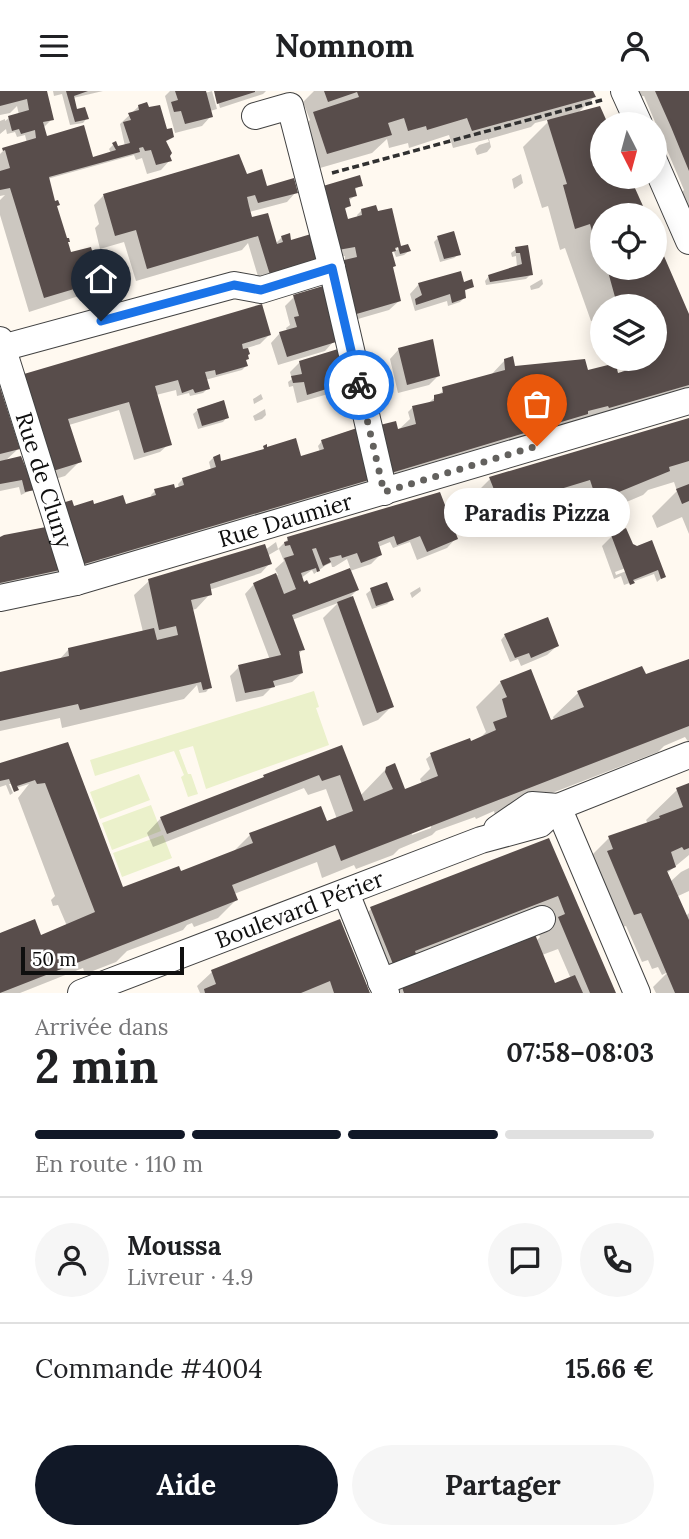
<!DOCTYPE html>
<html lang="fr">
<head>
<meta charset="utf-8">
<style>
	:root { --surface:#fff; --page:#f6f6f6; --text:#202124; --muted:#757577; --line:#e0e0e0; --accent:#111827 }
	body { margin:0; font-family:Lora,serif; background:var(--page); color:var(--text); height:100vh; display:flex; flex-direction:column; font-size:26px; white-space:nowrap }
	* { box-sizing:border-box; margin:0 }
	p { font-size:23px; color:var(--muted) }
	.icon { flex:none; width:38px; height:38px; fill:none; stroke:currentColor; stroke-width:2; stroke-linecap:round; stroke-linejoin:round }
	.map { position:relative; height:902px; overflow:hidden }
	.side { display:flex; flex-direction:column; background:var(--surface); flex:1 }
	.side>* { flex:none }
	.needle { width:46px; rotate:174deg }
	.controls { position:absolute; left:590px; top:21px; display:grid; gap:14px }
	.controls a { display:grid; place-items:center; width:77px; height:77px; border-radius:50%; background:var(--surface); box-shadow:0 4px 18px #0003; font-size:35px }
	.scale { position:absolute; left:21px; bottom:18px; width:163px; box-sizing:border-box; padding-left:7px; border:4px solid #0f0f0f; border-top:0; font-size:19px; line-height:24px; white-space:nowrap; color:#0f0f0f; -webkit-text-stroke:5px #fff; paint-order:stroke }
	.pin { position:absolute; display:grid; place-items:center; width:60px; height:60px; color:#fff; margin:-72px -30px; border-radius:50% 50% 50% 0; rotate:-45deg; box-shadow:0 0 7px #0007 }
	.pin .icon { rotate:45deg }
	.courier { position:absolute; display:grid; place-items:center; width:70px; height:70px; margin:-35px; border:5px solid #1a73e8; border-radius:50%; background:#fff; color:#222; box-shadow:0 2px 9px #0007 }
	.bubble { position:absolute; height:49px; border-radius:24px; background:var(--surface); box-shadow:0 4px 18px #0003; font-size:23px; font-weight:800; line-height:49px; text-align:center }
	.head em { font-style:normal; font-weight:800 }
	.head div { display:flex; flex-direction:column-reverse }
	.head { display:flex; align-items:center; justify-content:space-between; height:119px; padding:0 35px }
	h1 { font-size:46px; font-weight:800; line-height:52px }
	.bar { display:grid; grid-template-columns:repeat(4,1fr); gap:10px 7px; align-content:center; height:84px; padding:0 35px }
	.bar i { height:9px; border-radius:5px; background:var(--line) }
	.bar .active { background:var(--accent) }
	.bar p { grid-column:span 4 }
	.line { display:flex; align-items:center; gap:18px; padding:0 35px; border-top:2px solid var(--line) }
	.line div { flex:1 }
	.round { display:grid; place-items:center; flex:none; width:74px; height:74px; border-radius:37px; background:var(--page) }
	.button { display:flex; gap:14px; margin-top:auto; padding:14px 35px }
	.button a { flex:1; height:80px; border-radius:42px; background:var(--accent); color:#fff; font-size:28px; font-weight:800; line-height:80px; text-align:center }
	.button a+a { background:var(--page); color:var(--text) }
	header { display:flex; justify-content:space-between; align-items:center; height:91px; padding:0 35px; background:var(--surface); font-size:32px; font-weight:800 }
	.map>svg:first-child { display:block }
	.pitch { fill:#ebf1cb }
	.shadow { fill:#0003; fill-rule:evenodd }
	.building { fill:#584d4b }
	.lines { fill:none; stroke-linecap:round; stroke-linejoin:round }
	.minor-casing { stroke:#424242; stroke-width:28 }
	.path { stroke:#313131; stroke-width:3.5; stroke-dasharray:7 3.5; stroke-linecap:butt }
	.minor { stroke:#fff; stroke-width:26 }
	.done { stroke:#63615e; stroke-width:7; stroke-dasharray:0 12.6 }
	.route { stroke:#1a73e8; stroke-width:9 }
	.labels { text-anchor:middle; stroke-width:7; stroke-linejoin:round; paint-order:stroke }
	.street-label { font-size:23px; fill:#0f0f0f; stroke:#fff }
</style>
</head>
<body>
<header><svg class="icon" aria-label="menu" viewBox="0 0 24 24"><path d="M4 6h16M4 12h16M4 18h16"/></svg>Nomnom<svg class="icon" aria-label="person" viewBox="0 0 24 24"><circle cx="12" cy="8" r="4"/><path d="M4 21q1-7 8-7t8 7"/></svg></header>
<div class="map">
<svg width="689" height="902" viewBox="0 0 689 902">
	<rect width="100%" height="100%" fill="#fff9f0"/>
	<path class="pitch" d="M314,600L319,616L316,617L329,654L206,698L193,655L179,659L188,683H191L198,703L188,706L181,686L184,684L174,660L95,685L90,669Z
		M139,683L150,709L100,728L90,701Z
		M151,714L161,740L112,759L102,732Z
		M163,744L172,767L122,786L113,762Z"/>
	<path class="shadow" d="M0,0H45L52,28L43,37L45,47L92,69L111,62L109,58L113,54L117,57L125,55L120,33L139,15L172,45L164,50L170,69L161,79L147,83L142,67L136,69L134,64L47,88L70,164L99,189L85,203L29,221L0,124V109L5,104L0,105V63L5,58L27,52L25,44L17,46L15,41L7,43L6,38L0,43V30L5,28V30L9,27L19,24L17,15L10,22L0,24Z
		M53,0H103L73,7L76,20L87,27L83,32L70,34L62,3L54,5Z
		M170,0H205V2L212,0L217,18L210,20L211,25L202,35L175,42L165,5Z
		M215,0H266L263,3L220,17Z
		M314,0H591L594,6L577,23L599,17L606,33H602V86H628L645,124H602V177H654L689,227V308L585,341L582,327L576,332L366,406L363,392L342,413L165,455L163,451L142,473L0,510V448L45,438L73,418L93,415H125L152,407L151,404L155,400L179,397L178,393L183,388L211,379L209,371L213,367L220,372L300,367L320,361L318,355L322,350L396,341L410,328L408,321L412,317L427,313L448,296L489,286L505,269L513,277L587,282L620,276L616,280L617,285L634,271L633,268H654V215H602V239L599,228L591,230L565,157L560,159L548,115L542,117L523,56L551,28L535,32L531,36L489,48L491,56L487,61L477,64L475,58L479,54L489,51L488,48L453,57L449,44L409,57L408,52L389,57L387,48L372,62L313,79L299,39L310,29L303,11Z
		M635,0H689V127L668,115L684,99L644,5L638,6Z
		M238,65L246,85L266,97L296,101L287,111L249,121L251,128L275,153L282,146L285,153L310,146L260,192L248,152L242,159L136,190L124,151L100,158L95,137L99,133L94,114L103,105Z
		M521,83L523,92L514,98L512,88Z
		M361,94L354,99L355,105L348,110L349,114L344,119L346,130L358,127L357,124L362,119L399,155L394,160L407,155L409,160L404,164L396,166L393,158H390L394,175L392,178L399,210L389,219L344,232L345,165L329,168L314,106Z
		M438,147L459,163L454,167L440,171L434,151Z
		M526,156L531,183L526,188L486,194L485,190L489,185L517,176L516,165L512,166L511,162L516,158Z
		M542,188L543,193L539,197L531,199L530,195Z
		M419,193L472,195L463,201L464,207L460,211L448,215L447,210L415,220L410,203Z
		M294,206L334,250L325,260L278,274L271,252L280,242L287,240L286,237L290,234L285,215Z
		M269,244L260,253L247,257L248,263L244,267L246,275L242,279L205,289L208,297L203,302L190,305L189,302L177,305L176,299L156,304L170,352L160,361L134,369L119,319L69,334L80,370L65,385L38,393L10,299Z
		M399,258L438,285L429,294L398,302L390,268Z
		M300,271L344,291L335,301L297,312L293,295L289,296L288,291L292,288L290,281Z
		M0,300L18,358L4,371L33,398L21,404L19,396L0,400Z
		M261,303L263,308L254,313L253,308Z
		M265,318L266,324L262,328L255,330L253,325Z
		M198,319L227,326L223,331L198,338L193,323Z
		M689,329V443L682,426L657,437L652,425L677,400L674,391L648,399L643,404L572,434L562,406L487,429L476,402L490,388ZM559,396V400L493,420L492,417Z
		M439,403L456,447L447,457L417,469L410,451L393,457L390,451L378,456L380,464L371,473L350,480L357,499L351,505L392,615L378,629L363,635L323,527L338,512L292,529L303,558L298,564L302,582L292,591L272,596L263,605L236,611L230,585L239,576L270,569L245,503L254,493L278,484L275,478L284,470L279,458L267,465L270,472L261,482L209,499L210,503L196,518L191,519L210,596L206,601L199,602L197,594L184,608L62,637L60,627L0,640V582L58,570L68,559L143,541L134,504L149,490L265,459L276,451L278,458L288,448ZM347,468L351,479L305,497L301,487L312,479L314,483L326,474L331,472L332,476H334Z
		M612,445L637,457L650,451L664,485L657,491L654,483L624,494L621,485L614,488L602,455ZM647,469V472L616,484L615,481Z
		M420,496L421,500L412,507L410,502Z
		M371,499L392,508L387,513L372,518L366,503Z
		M505,544L557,555L547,564L521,575L518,568L510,571L501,549Z
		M689,569V652L685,646L664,655L658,661L495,724L494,720L476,728L475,726L436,740L432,744L399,758L393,764L356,778L354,774L322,787L317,771L234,803L236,809L218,827L194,836L192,832L187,834L183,839L127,860L116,871L85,883L83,877L20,902H0V844L40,846L67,835L58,814L53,815L51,809L55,805L18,707L29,693L16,697L13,693H9L13,702L10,704L6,694L0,696V674L67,654L123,799L180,783L232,762L250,744L326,732L337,728L326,698L308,704L304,697L153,756L147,742L161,727L341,656L360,705L387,677L404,701L422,693L420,688L430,678L426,668L431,664L470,652L479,648L486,641L476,616L501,591L550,631L554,629L553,626L578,602L645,586ZM431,733V737L412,744L411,741Z
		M689,694V764L666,783L670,791L681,781L689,777V800L676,806L685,826L689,822V902H656L653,896L668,881L662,884L658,876L652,878L648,869L642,871L626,835L620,837L579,777L609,747L648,733L646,729L677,699Z
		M548,749L614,902H399L397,899L402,894L536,850L540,846L532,829L397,887L353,836L371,818ZM558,858L571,888L554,895L542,864Z
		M339,830L368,902H200L197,895L212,881Z"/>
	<path class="building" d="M0,0H47L54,29L43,31L47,45L84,34L93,66L116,59L112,52L116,50L118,55L130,52L123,31L131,29L128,22L139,19L138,14L147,11L149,16L160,14L167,38L172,37L174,46L166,50L172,62L170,65L172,70L156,74L151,59L145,60L143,56L139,57L140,61L49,86L55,110L58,109L60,114L57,115L67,147H69L70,151H68L71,161L91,156L101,190L44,207L10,97L0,99V80L10,77L5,59L3,60L2,57L36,47L35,39L21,43L19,38L12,40L8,25L29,19L27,8L0,15Z
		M66,0H88L74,5L77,18L85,16L89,28L75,31Z
		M175,0H206L213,26L185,33L181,20L174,21L171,11L178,9Z
		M214,0H255V1L217,13Z
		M324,0H593L596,6L472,40L467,27L427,39L426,35L408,40L404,27L388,32L392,44L327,63L313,21L359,6L357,1L328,11Z
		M655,0H689V80L671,36Z
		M600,15L608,33H602V86H630L647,124H602L601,171L590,133L575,138L563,94L567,93L547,29Z
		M239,63L247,83L262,78L267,95L294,87L298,102L258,112L255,104L247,106L249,115L252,126L268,122L277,153L283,151L281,145L290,142L291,149L311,143L318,173L271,187L258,145L147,178L136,139L115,145L103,103Z
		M360,84L363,95L355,97L357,105L349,107L351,115L345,117L348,128L362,124L361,118L376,114L378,120L392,117L401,155L408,153L411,160L400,163L398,156L395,157L396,160L392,161L396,175L393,176L401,210L353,224L340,170L357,166L355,156L338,159L323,95Z
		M454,140L461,164L444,168L437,145Z
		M654,142L689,223V294L609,317L608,315L588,320V323L391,382L380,334L396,330L398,338L416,333L412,315L434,310V304L443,302L442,296L505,279L504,268L513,265L515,275L585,268L588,279L620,271L622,277L617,278L618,282L638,276L636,268H654V215H627L624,204L615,206L607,177H654Z
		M528,154L533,184L490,191L488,184L522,173L520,162H516L515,156Z
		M461,180L464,191L472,188L474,196L465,199L466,207L452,212L450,203L416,214L415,208L422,204L418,192Z
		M323,195L336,251L287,266L279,241L297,236L294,226L299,225L293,204Z
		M262,213L271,244L242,253L243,258L248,257L250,263L248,264L249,268L246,269L248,275L216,284L215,279L205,281L210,298L195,302L193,298L182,302L178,289L155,295L172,354L144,362L129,311L68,328L82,371L53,380L24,283Z
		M433,248L440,285L407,294L398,257Z
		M338,258L346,292L307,304L304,291L293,292L291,285L302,283L299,270Z
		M0,296L20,358L0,363Z
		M224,309L229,327L202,335L197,318Z
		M689,327V370L669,376L670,380L597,410L590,389L501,416L489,386Z
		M357,337L369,389L81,474L62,412L72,409L74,415L93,409L94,413L123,404L126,413L156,404L154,398L174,393L175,397L184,394L182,387L216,376L213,366L220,363L221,370L264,358L263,355L267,353V356L296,347L301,365L324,358L321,349Z
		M21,365L35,399L25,401L22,389L0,393V370Z
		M689,393V410L682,413L676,398Z
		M440,401L458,448L427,461L420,445L397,454L394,445L378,451L382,464L361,472L357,462L342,467L341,464L329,467L331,471L323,475L316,457L312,458L320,480L317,481L316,477L301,482L304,491L307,489L309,493L350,477L359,499L292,524L305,559L299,560L303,582L273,590L275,596L245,602L238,574L281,564L253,492L276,482L284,503L296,498L284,467L294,464L290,454L285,455L284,451L288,450L287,446Z
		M46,436L60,479L0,492V446L4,444Z
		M626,437L633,453L637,455L652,449L666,486L661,488L658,479L633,489L635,492L630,494L611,444Z
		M265,453L272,473L210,493L212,504L191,509L212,597L203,599L201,591L80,619L78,613L0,630V581L69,565L68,557L154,537L157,549L178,544L176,535L159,539L148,488Z
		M387,491L394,509L376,515L370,497Z
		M353,505L394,616L377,622L337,511Z
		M548,526L559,555L531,567L529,562L515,567L504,543Z
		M689,568V635L341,770L335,754L232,794L238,809L0,902V842L35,828L41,844L95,821L45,692L37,693L35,689L17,695L19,699L14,701L9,688L0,690V672L68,651L123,796L179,775L181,780L253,752L249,742L321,715L327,730L353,720L340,684L322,690L319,684L167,743L160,726L264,686L263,684L342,654L364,710L393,698L385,681L386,676L395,672L405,698L438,685L430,662L470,647L471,650L496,639L493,631L507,626L502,608L507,606L500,590L531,578L551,629L584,616L577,600L642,575L646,583Z
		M689,692V757L684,759L682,756L671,761L676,776L667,780L689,829V902H675L641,822L634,824L607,760L613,758L608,745L660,727L659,725L683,716L676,697Z
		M549,747L616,902H590L558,826L565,823L558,805L415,860L418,869L395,878L370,816Z
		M340,828L370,902H334L330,890L301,902H205L204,898L216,893L211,879Z
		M534,841L555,892L575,884L583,902H404L401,893Z"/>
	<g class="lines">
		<g class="minor-casing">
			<g id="minor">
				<path d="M624,0L639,33"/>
				<path d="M255,25L290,15L332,177L384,401"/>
				<path d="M654,70L689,150"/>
				<path id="s1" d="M0,249L76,491"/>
				<path d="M2,257L234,194L261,199L332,177"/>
				<path id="s2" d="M0,507L76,491L689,310"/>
				<path d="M558,716L637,902"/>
				<path d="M497,738L532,714L558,716"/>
				<path d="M346,802L386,902"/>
				<path d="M381,891L542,828"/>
				<path id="s3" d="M81,902L481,749L540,733L558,716L689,664"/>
			</g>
		</g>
		<path class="path" d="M332,82L602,9"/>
		<use href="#minor" class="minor"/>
	</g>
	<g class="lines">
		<path class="done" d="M359,294L384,401L537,355"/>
		<path class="route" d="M101,230L234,194L261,199L332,177L359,294"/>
	</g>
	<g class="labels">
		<g class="street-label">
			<text dy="8" stroke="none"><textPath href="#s1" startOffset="147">Rue de Cluny</textPath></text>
			<text dy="8" stroke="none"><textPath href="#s2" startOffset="296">Rue Daumier</textPath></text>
			<text dy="8" stroke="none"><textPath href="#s3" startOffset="234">Boulevard Périer</textPath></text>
		</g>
	</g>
</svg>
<div class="controls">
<a><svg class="needle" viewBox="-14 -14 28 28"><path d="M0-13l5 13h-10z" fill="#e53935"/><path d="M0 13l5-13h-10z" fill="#757577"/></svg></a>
<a><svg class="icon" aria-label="locate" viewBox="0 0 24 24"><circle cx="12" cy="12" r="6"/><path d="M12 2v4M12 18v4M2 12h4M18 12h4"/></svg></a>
<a><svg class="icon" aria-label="layers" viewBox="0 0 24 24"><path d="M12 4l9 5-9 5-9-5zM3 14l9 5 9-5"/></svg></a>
</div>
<div class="scale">50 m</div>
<div class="pin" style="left:537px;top:355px;background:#ea580c"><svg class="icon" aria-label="bag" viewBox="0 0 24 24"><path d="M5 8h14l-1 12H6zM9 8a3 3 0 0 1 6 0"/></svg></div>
<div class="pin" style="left:101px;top:230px;background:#1f2937"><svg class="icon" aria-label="home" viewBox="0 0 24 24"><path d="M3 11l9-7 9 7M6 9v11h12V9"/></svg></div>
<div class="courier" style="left:359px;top:294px"><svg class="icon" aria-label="bike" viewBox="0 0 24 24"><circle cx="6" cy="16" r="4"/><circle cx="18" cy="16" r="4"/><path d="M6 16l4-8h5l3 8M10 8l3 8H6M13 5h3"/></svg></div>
<div class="bubble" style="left:444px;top:397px;width:186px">Paradis Pizza</div>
</div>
<section class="side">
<div class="head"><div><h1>2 min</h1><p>Arrivée dans</p></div><em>07:58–08:03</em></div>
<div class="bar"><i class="active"></i><i class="active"></i><i class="active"></i><i></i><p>En route · 110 m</p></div>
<div class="line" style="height:126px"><a class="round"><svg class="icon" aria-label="person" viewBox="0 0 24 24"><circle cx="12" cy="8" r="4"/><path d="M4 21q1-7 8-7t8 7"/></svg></a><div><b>Moussa</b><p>Livreur · 4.9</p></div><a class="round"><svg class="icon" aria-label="chat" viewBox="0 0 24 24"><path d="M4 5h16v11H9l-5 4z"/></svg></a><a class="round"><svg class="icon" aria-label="phone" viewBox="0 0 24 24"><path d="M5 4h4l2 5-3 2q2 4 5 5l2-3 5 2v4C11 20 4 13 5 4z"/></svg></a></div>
<div class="line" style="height:91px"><div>Commande #4004</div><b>15.66 €</b></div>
<div class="button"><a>Aide</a><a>Partager</a></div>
</section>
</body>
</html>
